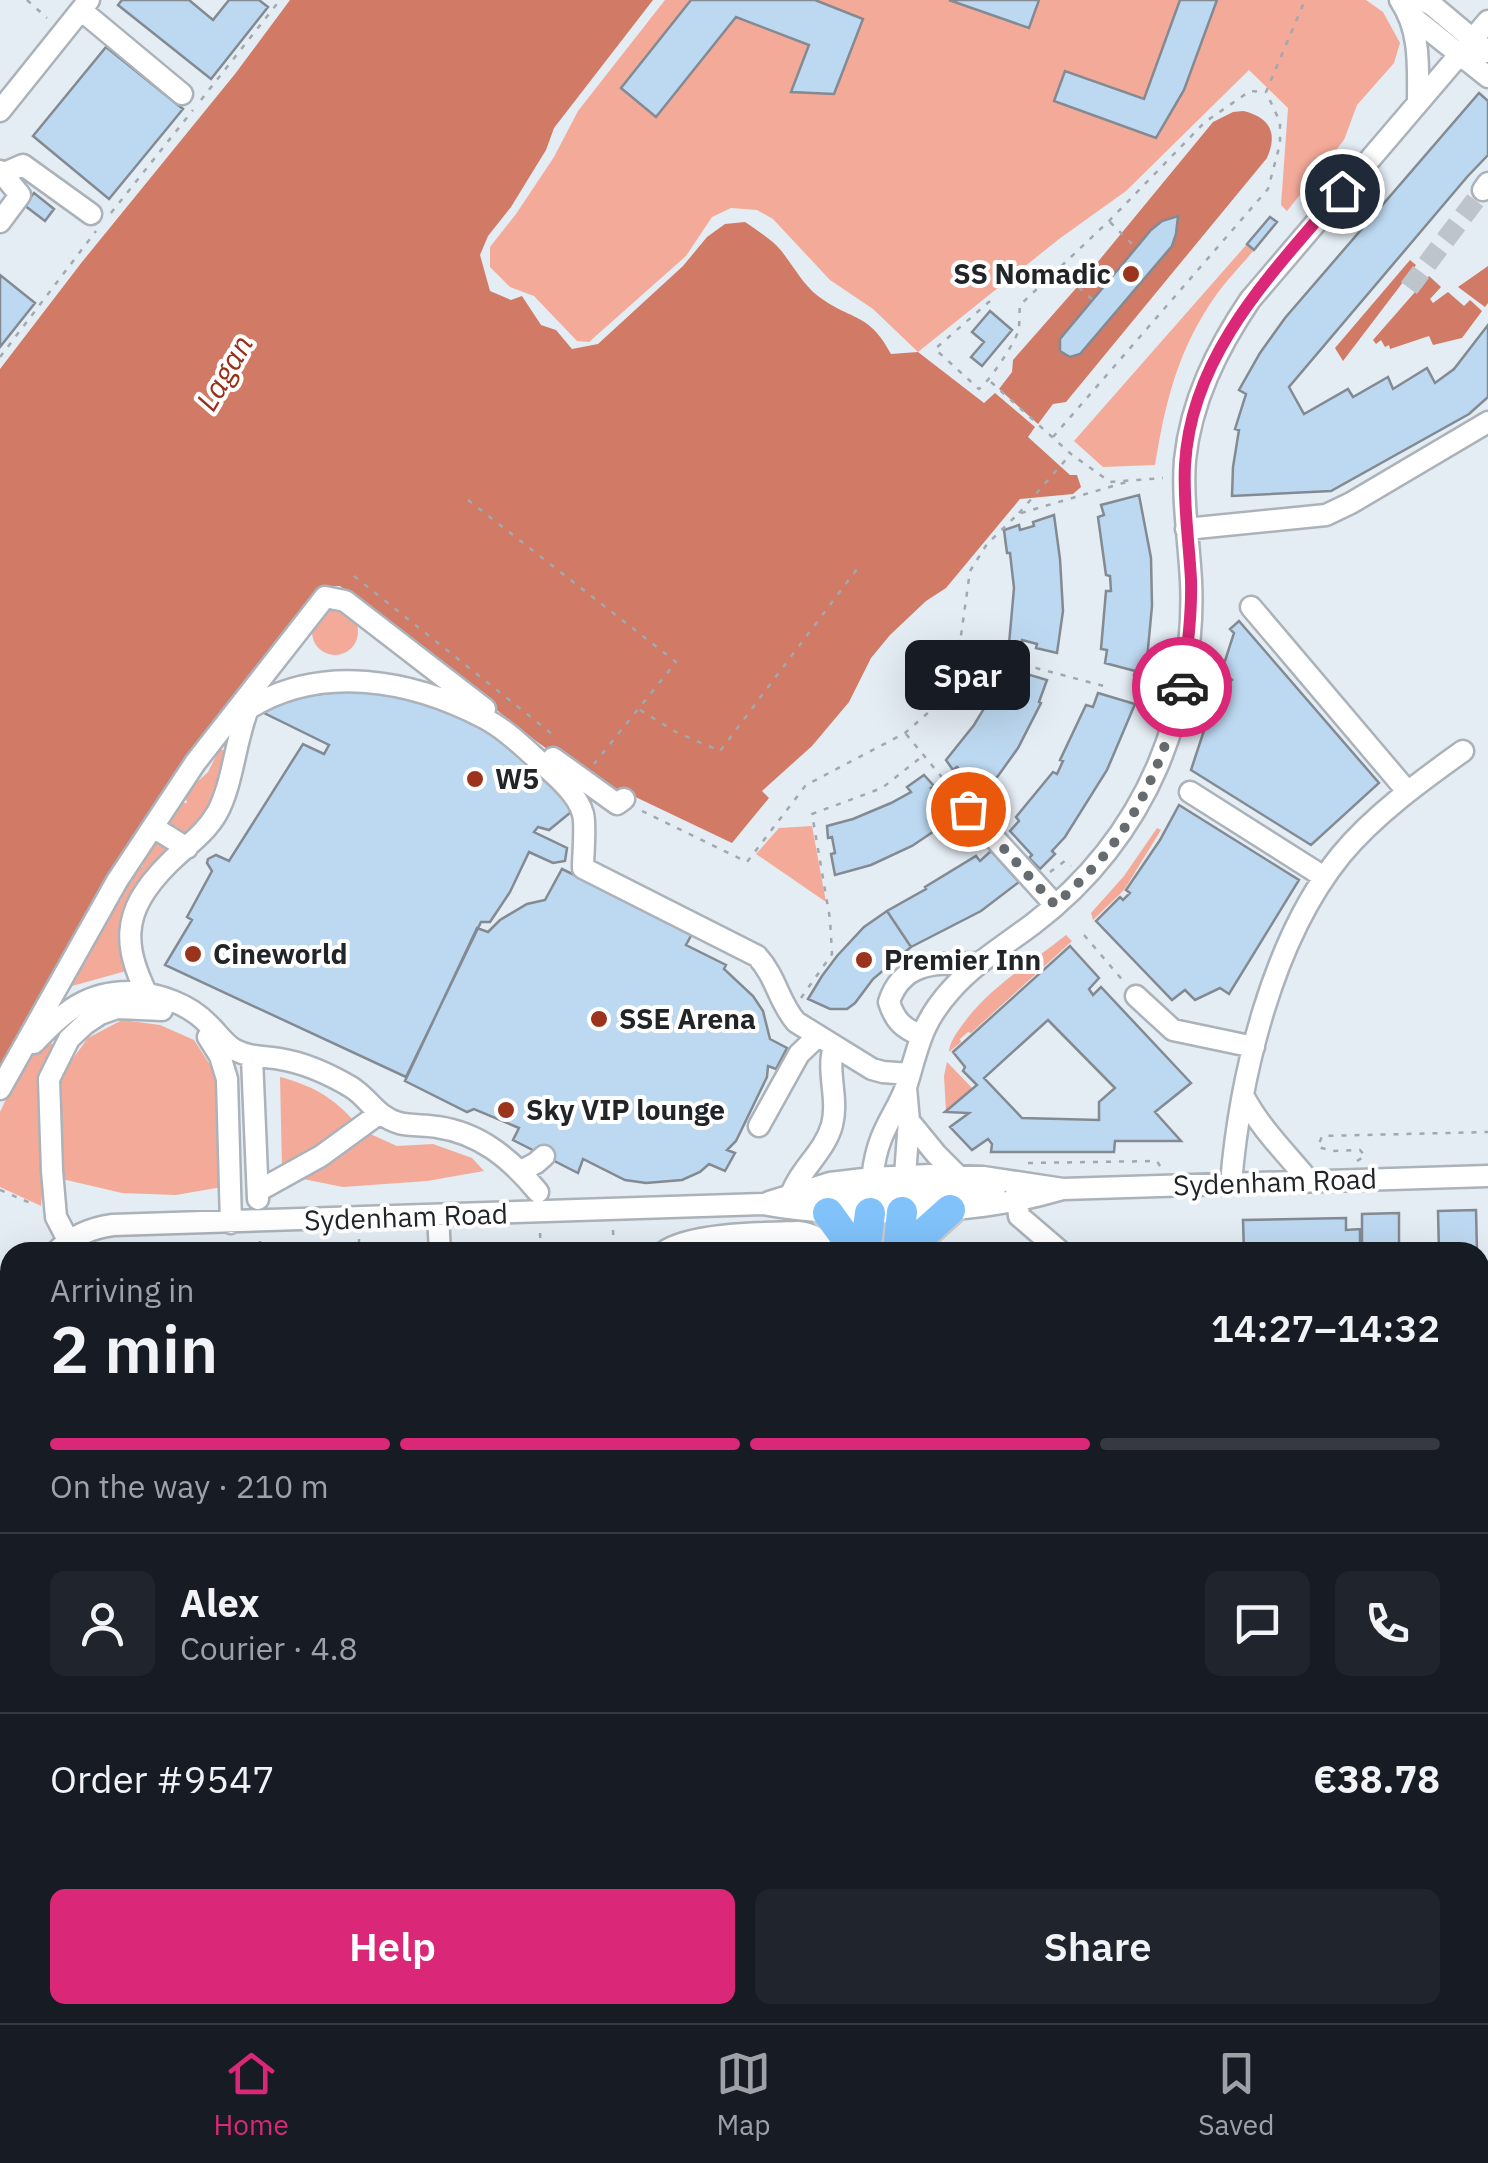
<!DOCTYPE html>
<html lang="en">
<head>
<meta charset="utf-8">
<style>
	:root { --surface:#171b24; --page:#20242c; --text:#f1f3f6; --muted:#9ea1a6; --line:#363941; --accent:#db2777 }
	body { margin:0; font-family:"IBM Plex Sans",sans-serif; background:var(--page); color:var(--text); height:100vh; display:flex; flex-direction:column; font-size:38px; white-space:nowrap }
	* { box-sizing:border-box; margin:0 }
	p { font-size:32px; color:var(--muted) }
	.icon { flex:none; width:55px; height:55px; fill:none; stroke:currentColor; stroke-width:2; stroke-linecap:round; stroke-linejoin:round }
	.map { position:relative; flex:1; overflow:hidden }
	.side { position:absolute; left:0px; top:1242px; width:1490px; height:782px; display:flex; flex-direction:column; background:var(--surface); border-radius:30px 30px 0 0; box-shadow:0 10px 40px #0002 }
	.side>* { flex:none }
	.pin { position:absolute; display:grid; place-items:center; width:85px; height:85px; color:#fff; margin:-42px; border:5px solid #fff; border-radius:50%; box-shadow:0 2px 10px #0007 }
	.courier { position:absolute; display:grid; place-items:center; width:100px; height:100px; margin:-50px; border:8px solid #db2777; border-radius:50%; background:#fff; color:#222; box-shadow:0 2px 12px #0007 }
	.bubble { position:absolute; height:70px; border-radius:15px; background:var(--surface); box-shadow:0 10px 40px #0002; font-size:32px; font-weight:600; line-height:70px; text-align:center }
	.overview em { font-style:normal; font-weight:600 }
	.overview div { display:flex; flex-direction:column-reverse }
	.overview { display:flex; align-items:center; justify-content:space-between; height:170px; padding:0 50px }
	h1 { font-size:65px; font-weight:600; line-height:75px }
	.bar { display:grid; grid-template-columns:repeat(4,1fr); gap:15px 10px; align-content:center; height:120px; padding:0 50px }
	.bar i { height:12px; border-radius:8px; background:var(--line) }
	.bar .selected { background:var(--accent) }
	.bar p { grid-column:span 4 }
	.line { display:flex; align-items:center; gap:25px; padding:0 50px; border-top:2px solid var(--line) }
	.line div { flex:1 }
	.round { display:grid; place-items:center; flex:none; width:105px; height:105px; border-radius:15px; background:var(--page) }
	.primary-button { display:flex; gap:20px; margin-top:auto; padding:20px 50px }
	.primary-button a { flex:1; height:115px; border-radius:15px; background:var(--accent); color:#fff; font-size:40px; font-weight:600; line-height:115px; text-align:center }
	.primary-button a+a { background:var(--page); color:var(--text) }
	.tabs { display:flex; justify-content:space-around; align-items:center; height:140px; border-top:2px solid var(--line); background:var(--surface); font-size:28px; color:var(--muted) }
	.tabs a { display:grid; justify-items:center; gap:5px }
	.tabs .selected { color:var(--accent) }
	.map>svg:first-child { display:block }
	.green { fill:#f3aa99 }
	.water { fill:#d17a66 }
	.building { fill:#bdd9f1; stroke:#838a91; stroke-width:2.5; fill-rule:evenodd }
	.lines { fill:none; stroke-linecap:round; stroke-linejoin:round }
	.minor-tunnel { stroke:#bdc4cb; stroke-width:20; stroke-dasharray:20 10; stroke-linecap:butt }
	.minor-casing { stroke:#abb2ba; stroke-width:25 }
	.major-casing { stroke:#cacbcb; stroke-width:30 }
	.highway-casing { stroke:#cacbcb; stroke-width:35 }
	.path { stroke:#a1a8ae; stroke-width:2.5; stroke-dasharray:5 8; stroke-linecap:butt }
	.minor { stroke:#fff; stroke-width:20 }
	.major { stroke:#b3dafc; stroke-width:25 }
	.highway { stroke:#81c2fa; stroke-width:30 }
	.rail { stroke:#3f4347; stroke-width:5; stroke-dasharray:20 10; stroke-linecap:butt }
	.done { stroke:#666b6f; stroke-width:10; stroke-dasharray:0 18 }
	.route { stroke:#db2777; stroke-width:12 }
	.poi-dot { fill:#9c331d; stroke:#fff; stroke-width:4 }
	.labels { text-anchor:middle; stroke-width:8; stroke-linejoin:round; paint-order:stroke }
	.poi-label { font-size:28px; font-weight:bold; fill:#222528; stroke:#fff; text-anchor:start }
	.street-label { font-size:28px; fill:#222528; stroke:#fff }
	.water-label { font-size:30px; font-style:italic; fill:#972f19; stroke:#fff }
</style>
</head>
<body>
<div class="map">
<svg width="1488" height="2023" viewBox="0 0 1488 2023">
	<rect width="100%" height="100%" fill="#e4ecf4"/>
	<path class="green" d="M665,0H1366L1383,12L1400,43L1394,63L1357,105L1344,140L1287,211L1281,205L1288,108L1249,70L1126,191L1059,239L918,352L873,309L830,280L773,219L757,210L731,208L712,217L686,256L589,342L577,341L534,296L510,287L490,267V247L516,214L554,157L578,111Z
		M1247,244L1254,250C1239,268 1222,285 1210,304C1176,356 1165,405 1155,465L1103,467L1074,441Z
		M312 632a23 23 0 1 1 46 0a23 23 0 1 1-46 0Z
		M219,750H224C219,793 215,803 188,837L163,821L177,802L187,803L184,794L208,772Z
		M812,826L826,902L756,854L779,828Z
		M1157,828L1161,830L1124,890L1093,920L1091,913L1124,876Z
		M152,841L170,846L142,884L122,933L126,971L72,986L89,940L121,900L131,868L142,867Z
		M1066,935L1072,941L971,1033L968,1032L960,1039L961,1042L949,1052C950,1041 956,1034 963,1024C990,986 1030,964 1066,935Z
		M122,1020L160,1025L194,1040L218,1077L222,1187L176,1195L122,1193L62,1179L60,1076L88,1038Z
		M41,1043L58,1044C53,1055 45,1068 43,1080C34,1121 46,1164 41,1206L0,1187V1112L19,1072Z
		M947,1062L973,1089L946,1111L944,1076Z
		M280,1077C311,1085 333,1097 354,1121L282,1169Z
		M368,1133L397,1146L433,1144L472,1158L484,1171L427,1181L343,1187L298,1178Z
		M1129,2015H1301L1268,2023H1116Z"/>
	<path class="water" d="M290,0H653L554,128L546,150L511,207L488,236L480,255L490,291L511,300L522,296L541,325L556,330L572,349L598,344L683,266L707,237L725,224L745,222C755,229 768,237 777,246C791,261 801,283 818,296C851,321 869,312 891,354L918,352L984,403L995,393L1035,427L1028,437L1070,475H1077L1081,487L1073,494L1020,499L946,588L926,601L890,635L871,658L849,702L812,746L762,791L769,798L732,843L625,792L618,800L536,741L340,586H320L209,726L117,863L18,1039L0,1076V369L82,262L235,74Z
		M1243,111C1270,117 1278,133 1267,158L1066,402L1053,404L1038,424L999,389L1012,372L1013,360L1078,286L1213,122L1233,112Z
		M1410,260L1416,265L1343,361L1335,348Z
		M1488,266V303L1485,307L1458,287Z
		M1429,276L1441,287L1430,299L1433,303L1448,292L1464,306L1470,300L1482,311L1462,338L1433,345L1429,336L1390,349L1389,345L1385,347L1381,340L1376,344L1373,340Z"/>
	<path class="building" d="M122,0H189L213,20L229,0H259L268,7L211,79L118,5Z
		M691,0H815L863,19L834,94L791,92L809,45L736,17L656,117L621,88Z
		M949,0H1039L1029,28Z
		M1180,0H1217L1184,90L1156,138L1054,101L1065,71L1144,99Z
		M106,47L183,109L109,199L33,136Z
		M1479,93L1488,101V155L1467,177L1289,387L1304,414L1348,389L1353,397L1388,377L1393,389L1427,368L1435,383L1454,369L1488,325V397L1469,414L1331,491L1232,496L1233,467L1239,430L1235,429L1246,394L1239,390L1260,353L1285,318Z
		M34,193L54,209L45,221L24,205Z
		M1178,216L1176,234L1172,246L1080,354L1070,357L1060,351V339L1151,230L1162,221Z
		M1270,217L1277,222L1254,250L1247,244Z
		M0,275L35,303L0,347Z
		M990,311L1012,330L982,366L971,357L984,342L972,332Z
		M1139,495L1151,558L1152,606L1147,659L1152,660L1148,678L1134,675L1135,671L1105,663L1107,650L1101,649L1106,591H1111L1110,576L1106,575L1098,517L1104,515L1101,505Z
		M1054,515L1060,559L1063,611L1057,653L1036,648L1037,644L1022,640L1020,646L1009,644L1014,588L1010,553H1007L1004,530L1019,525L1020,530L1034,526L1033,522Z
		M1239,621L1379,783L1311,845L1191,770L1216,694L1232,680L1219,666L1225,661L1234,633L1230,629Z
		M1000,664L1026,677L1027,674L1047,680L1039,702L1041,703L1018,748L998,776L978,796L964,780L967,777L957,767L953,770L946,760L974,725L985,707L996,686L992,684Z
		M372,691L415,698L490,728L576,808L549,830L538,827L534,832L567,848L565,861L553,863L529,852L510,892L490,922H481L406,1077L165,965L192,920L187,917L212,871L207,863L208,859L216,855L229,861L303,744L324,754L329,745L258,710L297,697L337,692Z
		M1098,693L1135,704L1107,770L1065,837L1052,851L1055,854L1040,869L1029,858L1032,855L1010,831L1019,821L1016,817L1053,772L1057,774L1063,761L1060,760L1086,705L1093,707Z
		M924,775L934,786L931,788L942,801L945,799L958,815L912,846L871,865L835,875L831,854L835,853L832,837L828,838L827,826L853,819L891,803L911,792L907,787Z
		M1179,805L1299,880L1229,994L1220,988L1195,1000L1185,990L1172,1000L1096,921L1120,897L1123,900L1130,893L1126,890L1160,840Z
		M991,851L1019,882L981,911L911,947L887,911L926,889L925,887L976,856L980,861Z
		M562,869L693,932L686,945L726,965L724,969L753,996L763,1011L770,1039L787,1048L776,1069L768,1066L767,1077L736,1141L727,1150L735,1153L725,1171L709,1164L700,1172L682,1180L646,1183L625,1180L583,1159L578,1173L513,1140L519,1128L474,1109L467,1112L405,1081L477,928L488,932L500,920L527,904L545,900Z
		M887,911L911,947L873,979L855,1003L847,1009H830L808,999L822,976L837,956L864,927Z
		M1070,946L1099,978L1089,989L1093,995L1101,987L1191,1083L1155,1112L1181,1141H1115L1114,1152H991L992,1144L988,1139L972,1150L950,1127L969,1113L945,1112L977,1085L963,1071L965,1067L953,1052ZM1048,1020L1115,1088L1099,1102V1120L1022,1118L984,1078Z
		M1476,1210L1477,1252H1439L1438,1211Z
		M1399,1213V1252H1362V1214Z
		M1346,1218V1230L1360,1229V1252H1244L1243,1220Z
		M1480,1274H1488V1303H1480Z
		M10,1771V1910L0,1911V1772Z
		M1488,1873V1928L1480,1926V1895L1484,1896Z
		M1480,1938L1488,1940V1959L1480,1995Z
		M539,2015H579L580,2023H539Z
		M625,2015H651L652,2022L625,2023Z"/>
	<g class="lines">
		<path class="minor-tunnel" d="M1409,288L1483,190"/>
		<g class="minor-casing">
			<path id="minor" d="M1400,0C1421,31 1418,67 1418,103
				M1422,0L1432,5L1488,52
				M81,10L182,94
				M1409,14L1488,77
				M0,111L89,0
				M0,171L20,195L0,222
				M2,174L23,165L91,214
				M1483,190L1488,183
				M1186,529L1326,515L1351,503L1488,422
				M1251,607L1407,791
				M553,758L617,804L624,799
				M1190,792L1324,877
				M968,809L1055,905
				M153,827L187,848
				M1136,996L1173,1030L1254,1047
				M154,1008C122,948 118,914 169,863C186,846 205,834 217,813C233,784 235,741 248,709C321,663 412,680 484,718C505,729 521,745 539,761C554,774 578,794 583,814C586,825 583,855 583,868L757,956C777,978 778,1001 796,1022L872,1069L883,1072L909,1074
				M920,1035C903,1028 895,1021 889,1002C903,958 942,964 979,963
				M208,1037L220,1056L227,1079L231,1223
				M34,1043C63,1012 87,991 132,992C160,994 189,1004 208,1024C217,1032 224,1044 235,1050C251,1058 263,1056 280,1059C305,1063 329,1074 351,1087C369,1098 375,1116 399,1123C411,1126 425,1125 437,1127C480,1133 511,1159 538,1192
				M252,1058L258,1199
				M0,1089L117,881L195,763L325,597L345,601L485,709
				M1244,1097C1261,1129 1286,1153 1309,1181
				M909,1121L936,1154L957,1175
				M759,1126L799,1054L818,1036
				M521,1171L536,1163L544,1156
				M874,1179L904,1195L995,1194
				M1231,1183C1240,1076 1272,940 1341,855C1374,815 1421,781 1463,751
				M904,1189L909,1121L906,1088
				M1016,1189L1019,1216L1061,1252
				M258,1191L321,1156L380,1113
				M808,1195C833,1201 860,1190 882,1202
				M789,1201C796,1172 824,1154 832,1125C839,1098 826,1072 834,1046
				M769,1202L830,1183L872,1178L929,1175L983,1177L1063,1189L1488,1176
				M870,1213C871,1188 872,1162 881,1139C888,1120 901,1103 907,1084C919,1044 922,1022 951,990C975,963 1005,945 1033,924C1088,882 1131,828 1158,765C1182,708 1194,643 1191,581C1189,541 1182,500 1185,460C1191,401 1217,349 1250,300L1488,21
				M438,1216L440,1252
				M68,1240L56,1217L52,1171L49,1079L69,1039L85,1024L100,1014L117,1008L162,1010
				M56,1252C72,1236 90,1228 113,1225L763,1204C810,1213 855,1213 902,1212C959,1210 1009,1205 1063,1189
				M664,1252C691,1233 764,1233 798,1232C813,1233 824,1241 834,1252
				M1480,1315H1488
				M0,1347L10,1337
				M0,1370L10,1375
				M0,1447L10,1442
				M0,1744H10
				M1480,1936L1488,1937
				M407,2015V2023
				M354,2016L367,2015
				M505,2023L506,2015
				M1016,2023L1019,2015"/>
		</g>
		<g class="major-casing">
			<path id="major" d="M0,1940H10
				M1401,2015L1410,2023
				M1333,2023L1341,2015"/>
		</g>
		<g class="highway-casing">
			<path id="highway" d="M828,1213L856,1252
				M865,1252L870,1213
				M898,1252L902,1212
				M903,1252L950,1210
				M0,1529L10,1536
				M0,1561L10,1566
				M0,1589L10,1596
				M1480,1604L1488,1602
				M1480,1635L1488,1633
				M1480,1777L1488,1774
				M1480,1804L1488,1800
				M1091,2023L1103,2015"/>
		</g>
		<path class="path" d="M27,0L47,18
			M201,100L280,0
			M1318,187L1347,153L1351,154
			M111,213L193,110
			M1110,222L1136,248
			M1059,270L1093,300
			M990,301L935,349L979,389C989,382 1014,344 1018,332C1020,324 1019,314 1020,305L1109,221L1205,122L1250,91L1266,92
			M0,357L96,231
			M991,382L1071,454L1110,482L1163,478
			M1053,437L1268,189L1280,144V122L1266,92L1305,0
			M468,500L676,662L594,764
			M1019,513L1070,455
			M354,576L557,738
			M960,648L1104,686
			M640,710L676,732L720,751L860,565
			M906,734L955,793
			M642,811L747,862L806,785L905,733L930,711L957,664L970,571L987,544L1018,514L1130,481
			M1050,872L1065,861L1071,866
			M1084,935L1125,983
			M801,998L832,954L830,919L812,814L882,788L924,755
			M1357,1161L1365,1156L1360,1150L1333,1151L1318,1147L1322,1136L1488,1132
			M1028,1163L1157,1161L1161,1168
			M0,1190L35,1205
			M613,1230L614,1252
			M540,1233L541,1252
			M359,1239V1252
			M260,1241V1252
			M1480,1730L1488,1728
			M1480,2001L1484,2002L1482,2009L1480,2008
			M1446,2021L1447,2015"/>
		<use href="#minor" class="minor"/>
		<use href="#major" class="major"/>
		<use href="#highway" class="highway"/>
		<path class="rail" d="M0,1645L10,1654
			M1480,1682L1488,1680
			M216,2015L217,2023
			M663,2023L674,2015"/>
	</g>
	<g class="lines">
		<path class="done" d="M968,809L1055,905C1080,882 1104,859 1123,830C1150,791 1172,733 1182,687"/>
		<path class="route" d="M1182,687C1187,651 1192,616 1191,580C1189,541 1183,503 1185,465C1191,353 1274,271 1342,191"/>
	</g>
	<g class="poi-dot">
		<circle cx="1131" cy="274" r="10"/>
		<circle cx="475" cy="779" r="10"/>
		<circle cx="193" cy="954" r="10"/>
		<circle cx="864" cy="960" r="10"/>
		<circle cx="599" cy="1019" r="10"/>
		<circle cx="506" cy="1110" r="10"/>
	</g>
	<g class="labels">
		<g class="poi-label">
			<text x="1111" y="284" text-anchor="end">SS Nomadic</text>
			<text x="495" y="789">W5</text>
			<text x="213" y="964">Cineworld</text>
			<text x="884" y="970">Premier Inn</text>
			<text x="619" y="1029">SSE Arena</text>
			<text x="526" y="1120">Sky VIP lounge</text>
		</g>
		<g class="street-label">
			<text transform="translate(1275 1182) rotate(-2)" y="10">Sydenham Road</text>
			<text transform="translate(406 1217) rotate(-2)" y="10">Sydenham Road</text>
		</g>
		<g class="water-label">
			<text transform="translate(225 373) rotate(-60)" y="10">Lagan</text>
		</g>
	</g>
</svg>
<div class="pin" style="left:968px;top:809px;background:#ea580c"><svg class="icon" aria-label="bag" viewBox="0 0 24 24"><path d="M5 8h14l-1 12H6zM9 8a3 3 0 0 1 6 0"/></svg></div>
<div class="pin" style="left:1342px;top:191px;background:#1f2937"><svg class="icon" aria-label="home" viewBox="0 0 24 24"><path d="M3 11l9-7 9 7M6 9v11h12V9"/></svg></div>
<div class="courier" style="left:1182px;top:687px"><svg class="icon" aria-label="car" viewBox="0 0 24 24"><path d="M5 17H2v-5l4-1 3-4h7l3 4 3 1v5h-3M9 17h6M6 11h13"/><circle cx="7" cy="17" r="2"/><circle cx="17" cy="17" r="2"/></svg></div>
<div class="bubble" style="left:905px;top:640px;width:125px">Spar</div>
<section class="side">
<div class="overview"><div><h1>2 min</h1><p>Arriving in</p></div><em>14:27–14:32</em></div>
<div class="bar"><i class="selected"></i><i class="selected"></i><i class="selected"></i><i></i><p>On the way · 210 m</p></div>
<div class="line" style="height:180px"><a class="round"><svg class="icon" aria-label="person" viewBox="0 0 24 24"><circle cx="12" cy="8" r="4"/><path d="M4 21q1-7 8-7t8 7"/></svg></a><div><b>Alex</b><p>Courier · 4.8</p></div><a class="round"><svg class="icon" aria-label="chat" viewBox="0 0 24 24"><path d="M4 5h16v11H9l-5 4z"/></svg></a><a class="round"><svg class="icon" aria-label="phone" viewBox="0 0 24 24"><path d="M5 4h4l2 5-3 2q2 4 5 5l2-3 5 2v4C11 20 4 13 5 4z"/></svg></a></div>
<div class="line" style="height:130px"><div>Order #9547</div><b>€38.78</b></div>
<div class="primary-button"><a>Help</a><a>Share</a></div>
</section>
</div>
<nav class="tabs">
<a class="selected"><svg class="icon" aria-label="home" viewBox="0 0 24 24"><path d="M3 11l9-7 9 7M6 9v11h12V9"/></svg>Home</a>
<a><svg class="icon" aria-label="map" viewBox="0 0 24 24"><path d="M3 6l6-2 6 2 6-2v14l-6 2-6-2-6 2zM9 4v14M15 6v14"/></svg>Map</a>
<a><svg class="icon" aria-label="saved" viewBox="0 0 24 24"><path d="M7 4h10v16l-5-4-5 4z"/></svg>Saved</a>
</nav>
</body>
</html>
